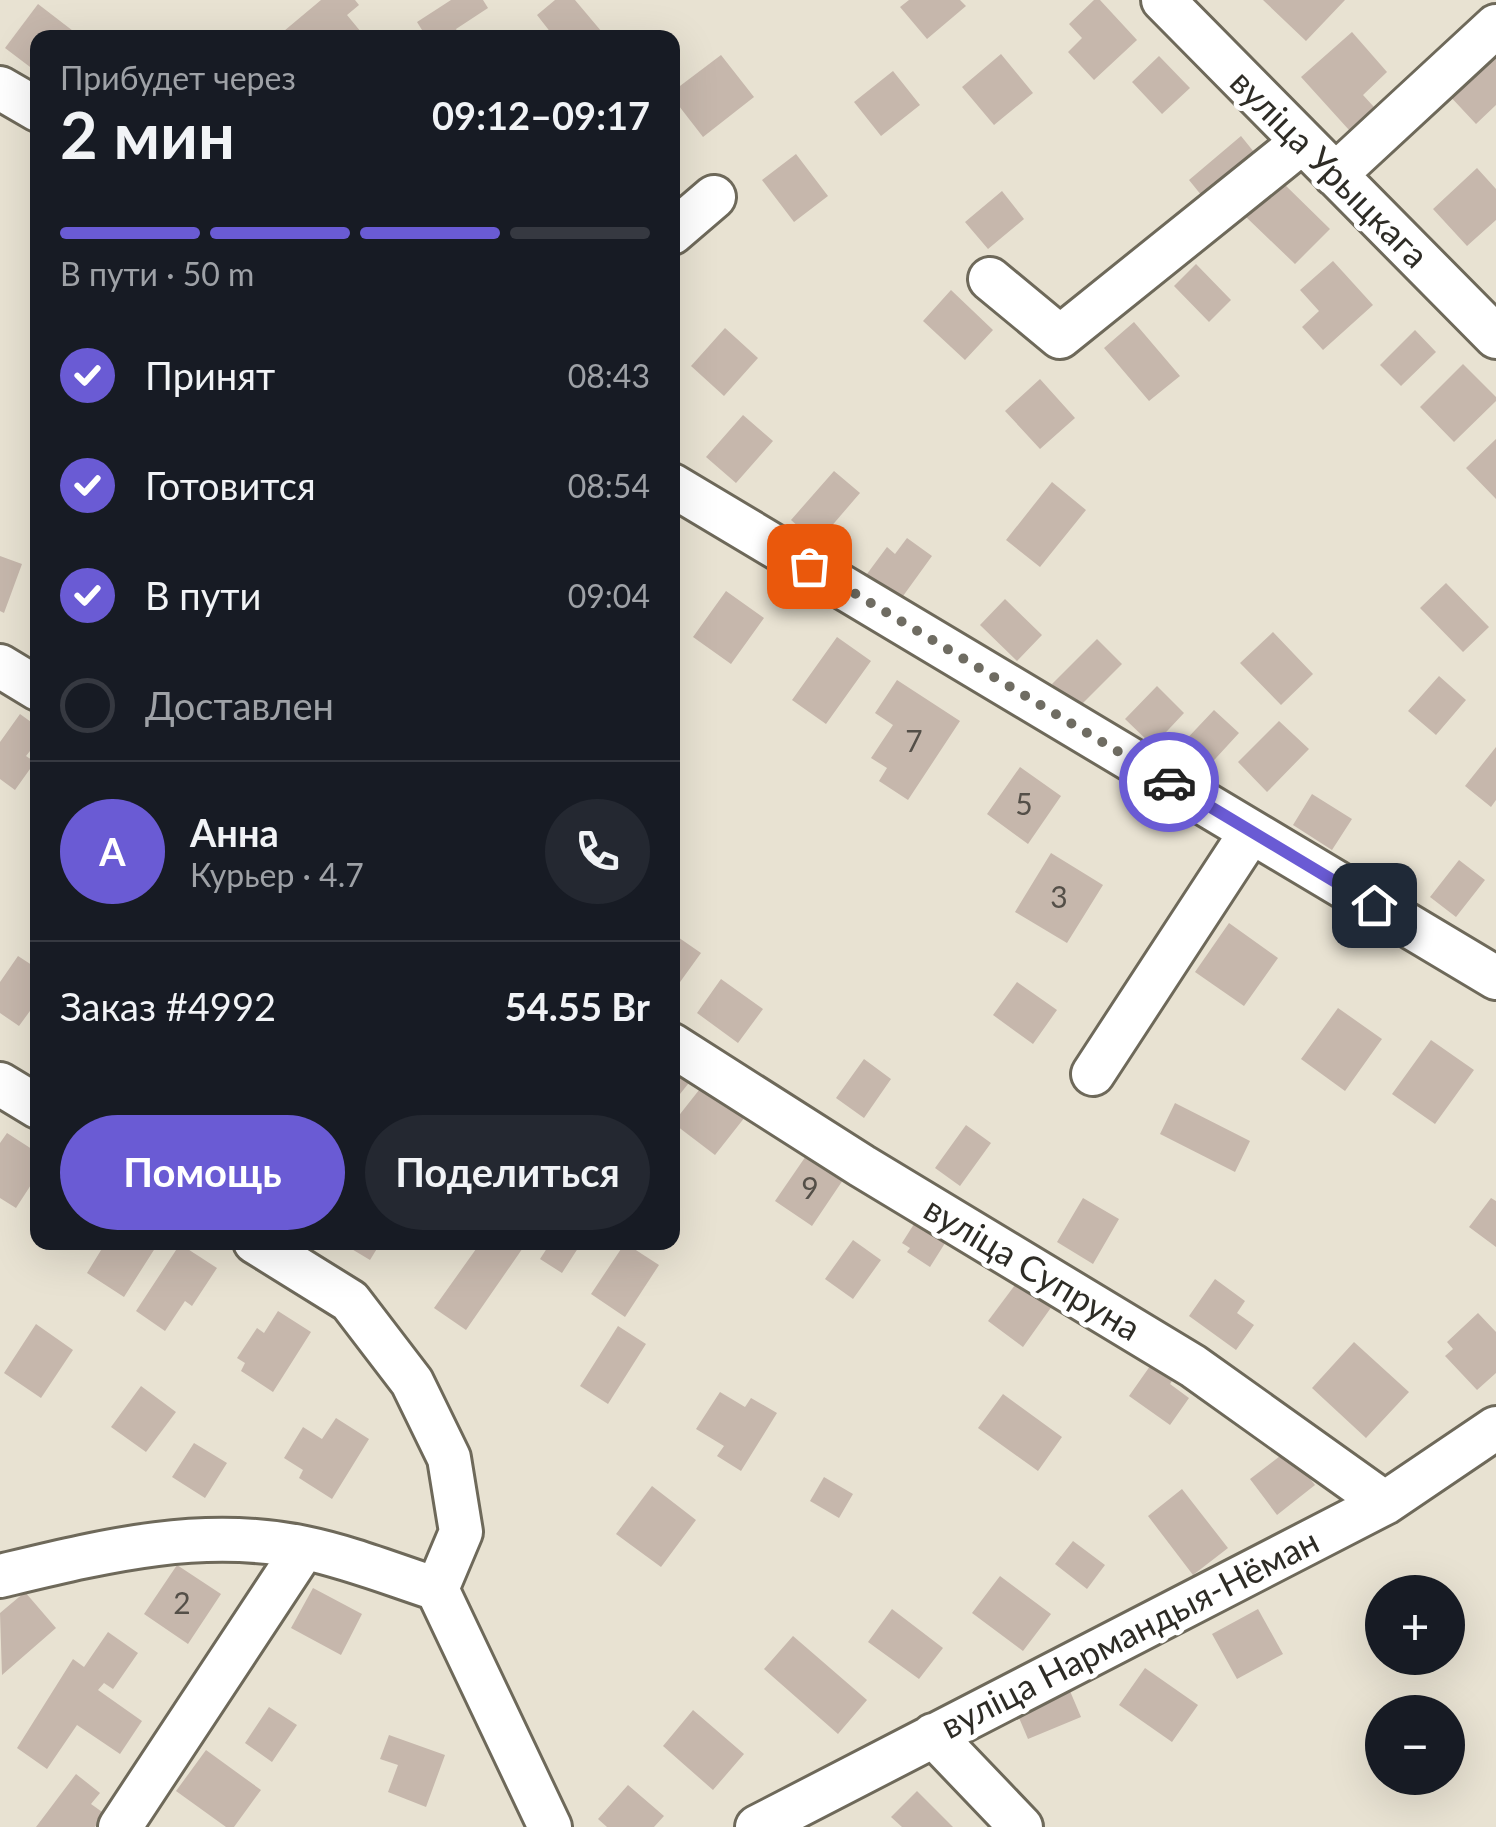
<!DOCTYPE html>
<html lang="ru">
<head>
<meta charset="utf-8">
<style>
	:root { --surface:#171b24; --page:#242831; --text:#f1f3f6; --muted:#9ea1a6; --line:#363941; --accent:#6a5bd4 }
	body { margin:0; font-family:Lato,sans-serif; background:var(--page); color:var(--text); height:100vh; display:flex; flex-direction:column; font-size:38px; white-space:nowrap }
	* { box-sizing:border-box; margin:0 }
	p { font-size:32px; color:var(--muted) }
	.icon { flex:none; width:55px; height:55px; fill:none; stroke:currentColor; stroke-width:2; stroke-linecap:round; stroke-linejoin:round }
	.map { position:relative; flex:1; overflow:hidden }
	.side { position:absolute; left:30px; top:30px; width:650px; height:1220px; display:flex; flex-direction:column; background:var(--surface); border-radius:20px; box-shadow:0 10px 40px #0002 }
	.side>* { flex:none }
	.buttons { position:absolute; left:1365px; top:1575px; display:grid; gap:20px }
	.buttons a { display:grid; place-items:center; width:100px; height:100px; border-radius:50%; background:var(--surface); box-shadow:0 10px 40px #0002; font-size:50px }
	.pin { position:absolute; display:grid; place-items:center; width:85px; height:85px; color:#fff; margin:-42px; border-radius:20px; box-shadow:0 5px 15px #0006 }
	.courier { position:absolute; display:grid; place-items:center; width:100px; height:100px; margin:-50px; border:8px solid #6a5bd4; border-radius:50%; background:#fff; color:#222; box-shadow:0 2px 12px #0007 }
	.headline em { font-style:normal; font-weight:700 }
	.headline div { display:flex; flex-direction:column-reverse }
	.headline { display:flex; align-items:center; justify-content:space-between; height:170px; padding:0 30px }
	h1 { font-size:65px; font-weight:700; line-height:75px }
	.bar { display:grid; grid-template-columns:repeat(4,1fr); gap:15px 10px; align-content:center; height:120px; padding:0 30px }
	.bar i { height:12px; border-radius:8px; background:var(--line) }
	.bar .on { background:var(--accent) }
	.bar p { grid-column:span 4 }
	.line { display:flex; align-items:center; gap:25px; padding:0 30px; border-top:2px solid var(--line) }
	.line div { flex:1 }
	.round { display:grid; place-items:center; flex:none; width:105px; height:105px; border-radius:52px; background:var(--page) }
	ol { padding:0 30px; list-style:none }
	li { display:flex; align-items:center; gap:30px; height:110px }
	li p { margin-inline-start:auto }
	li .icon { padding:10px; border-radius:50%; background:var(--accent); color:#fff; stroke-width:4 }
	li:last-child { color:var(--muted) }
	li i { width:55px; height:55px; border:5px solid var(--line); border-radius:50% }
	.action { display:flex; gap:20px; margin-top:auto; padding:20px 30px }
	.action a { flex:1; height:115px; border-radius:60px; background:var(--accent); color:#fff; font-size:40px; font-weight:700; line-height:115px; text-align:center }
	.action a+a { background:var(--page); color:var(--text) }
	.map>svg:first-child { display:block }
	.building { fill:#c6b7ac }
	.lines { fill:none; stroke-linecap:round; stroke-linejoin:round }
	.minor-casing { stroke:#6e695a; stroke-width:48 }
	.minor { stroke:#fff; stroke-width:42 }
	.done { stroke:#6f6c62; stroke-width:10; stroke-dasharray:0 18 }
	.route { stroke:#6a5bd4; stroke-width:12 }
	.labels { text-anchor:middle; stroke-width:10; stroke-linejoin:round; paint-order:stroke }
	.number-label { font-size:30px; fill:#544f48 }
	.street-label { font-size:35px; fill:#2e2c26; stroke:#fff }
</style>
</head>
<body>
<div class="map">
<svg width="1496" height="1827" viewBox="0 0 1496 1827">
	<rect width="100%" height="100%" fill="#e8e2d2"/>
	<path class="building" d="M321,0H355L359,5L347,15L366,38H289L284,31Z
		M451,0H483L488,8L456,29L461,38H427L417,22Z
		M555,0H575L607,38H555L537,15Z
		M909,0H960L966,6L927,39L900,7Z
		M1094,0H1100L1137,40L1094,80L1068,52L1082,38L1069,24Z
		M1263,0H1345L1306,41Z
		M38,4L77,34L74,38H38V73L5,48Z
		M1352,32L1387,72L1363,95L1374,107L1349,130L1301,77Z
		M1496,46V105L1476,124L1447,93Z
		M1001,54L1033,93L994,125L962,87Z
		M721,55L754,97L703,137L672,97V92Z
		M1159,56L1190,88L1162,114L1132,82Z
		M893,71L920,105L881,136L854,102Z
		M1241,136L1258,157L1206,201L1189,180Z
		M796,154L828,196L794,222L762,180Z
		M1477,168L1496,189V220L1467,246L1433,209Z
		M1281,181L1330,229L1295,264L1246,217Z
		M1002,191L1024,219L988,249L965,222Z
		M1333,261L1373,305L1323,350L1302,327L1319,311L1300,290Z
		M1196,264L1231,300L1209,322L1174,286Z
		M951,290L993,330L965,360L923,321Z
		M1134,322L1180,376L1149,401L1104,348Z
		M725,328L758,358L724,396L691,366Z
		M1415,330L1436,352L1401,386L1380,365Z
		M1463,364L1496,397V401L1454,442L1420,407Z
		M1040,379L1075,418L1040,449L1005,411Z
		M743,415L773,441L736,483L706,457Z
		M1496,439V499L1466,468Z
		M834,471L860,493L817,543L791,520Z
		M1052,482L1086,510L1040,567L1006,540Z
		M907,538L932,556L898,603L864,578L887,547L895,554Z
		M0,556L22,564L4,613L0,611Z
		M1446,583L1489,627L1463,652L1420,608Z
		M726,591L764,618L731,664L693,637Z
		M1005,599L1042,635L1017,661L980,625Z
		M1273,632L1313,674L1281,705L1240,663Z
		M837,637L871,661L826,724L792,700Z
		M1097,639L1122,664L1077,709L1052,684Z
		M1439,676L1466,700L1436,735L1408,711Z
		M897,680L960,721L908,800L879,781L887,768L871,758L893,725L875,713Z
		M1157,686L1184,713L1153,746L1125,719Z
		M1214,710L1239,733L1205,770L1180,746Z
		M20,714L38,727V741L26,756L35,762L15,790L0,779V742Z
		M1279,721L1309,749L1267,792L1238,762Z
		M1496,747V800L1491,807L1465,786Z
		M1020,767L1061,796L1028,844L987,814Z
		M1312,794L1352,819L1332,850L1293,825Z
		M1051,853L1103,885L1067,943L1015,912Z
		M1459,860L1485,880L1456,917L1430,897Z
		M1229,923L1278,958L1244,1006L1195,972Z
		M672,933L701,953L675,989L672,987Z
		M18,956L38,969V1000L19,1026L0,1013V982Z
		M721,979L763,1009L738,1043L697,1013Z
		M1017,982L1057,1010L1033,1044L993,1015Z
		M1338,1008L1382,1039L1345,1091L1301,1059Z
		M1431,1040L1474,1070L1435,1124L1392,1094Z
		M864,1059L891,1079L864,1118L836,1098Z
		M672,1064L692,1079L672,1104Z
		M703,1085L745,1117L715,1155L673,1123Z
		M1175,1103L1250,1141L1235,1172L1160,1134Z
		M966,1125L991,1143L960,1186L935,1168Z
		M7,1133L38,1153V1174L16,1208L0,1198V1143Z
		M808,1153L845,1177L812,1226L775,1201Z
		M1083,1198L1119,1219L1093,1264L1057,1242Z
		M1491,1198L1496,1201V1247L1469,1227Z
		M921,1213L952,1232L930,1267L907,1252L910,1248L902,1243Z
		M853,1240L881,1260L853,1299L825,1279Z
		M106,1242H159L124,1297L87,1273Z
		M340,1242H381L370,1260Z
		M481,1242H527L466,1330L434,1308Z
		M551,1242H582L562,1273L540,1259Z
		M625,1243L659,1265L625,1317L591,1294Z
		M180,1244L217,1268L192,1306L185,1301L165,1331L136,1311Z
		M1021,1277L1055,1302L1023,1347L988,1321Z
		M1215,1279L1245,1301L1237,1313L1254,1325L1236,1350L1189,1316Z
		M278,1311L311,1332L273,1392L241,1371L245,1363L237,1358L257,1328L264,1333Z
		M1478,1313L1496,1332V1373L1477,1390L1445,1356L1453,1349L1447,1342Z
		M36,1324L73,1350L41,1398L4,1373Z
		M618,1326L646,1344L608,1404L580,1386Z
		M1354,1342L1409,1392L1366,1438L1312,1388Z
		M1155,1359L1176,1375L1170,1384L1189,1398L1170,1425L1129,1396Z
		M141,1386L176,1412L146,1452L111,1427Z
		M720,1392L745,1407L751,1398L777,1413L741,1471L717,1456L724,1446L696,1429Z
		M1003,1394L1062,1437L1038,1471L978,1428Z
		M336,1418L369,1439L332,1499L299,1478L303,1470L284,1458L303,1427L322,1439Z
		M194,1443L227,1463L205,1498L172,1477Z
		M1288,1450L1315,1485L1277,1515L1250,1479Z
		M824,1477L853,1494L839,1518L810,1501Z
		M652,1486L696,1520L661,1567L616,1534Z
		M1182,1489L1228,1548L1193,1575L1148,1516Z
		M1073,1541L1105,1565L1087,1589L1055,1564Z
		M177,1565L221,1594L188,1644L144,1614Z
		M1000,1576L1051,1614L1023,1651L972,1613Z
		M313,1588L362,1614L341,1655L291,1628Z
		M25,1592L56,1628L2,1675L0,1613Z
		M892,1609L943,1648L919,1679L868,1642Z
		M1258,1609L1283,1654L1237,1679L1212,1634Z
		M108,1632L138,1653L113,1689L104,1683L98,1690L142,1721L120,1754L77,1725L47,1769L17,1748L73,1659L84,1667Z
		M793,1636L867,1700L838,1734L764,1669Z
		M1145,1668L1198,1705L1172,1742L1119,1705Z
		M1067,1684L1081,1717L1028,1739L1014,1706Z
		M269,1707L297,1725L272,1762L245,1743Z
		M693,1710L744,1754L713,1790L663,1746Z
		M389,1735L445,1755L426,1807L388,1792L398,1765L380,1759Z
		M206,1750L261,1790L234,1827H226L176,1791Z
		M76,1774L100,1793L91,1804L105,1814L95,1827H36Z
		M628,1785L664,1816L654,1827H607L598,1819Z
		M917,1791L953,1827H902L891,1817Z"/>
	<g class="lines">
		<g class="minor-casing">
			<path id="minor" d="M1163,0L1496,337
				M0,88L38,110
				M1335,175L1496,26
				M672,233L714,197
				M990,279L1060,337L1301,143
				M672,485L1496,978
				M0,666L38,689
				M672,1045L862,1166L1193,1366L1385,1503
				M1093,1074L1251,832
				M0,1084L38,1107
				M255,1242L350,1301L412,1382L449,1458L461,1532L437,1589L550,1827
				M0,1576C100,1552 201,1526 305,1548C349,1557 394,1575 437,1589
				M933,1735L1021,1827
				M120,1827L304,1548
				M757,1827L1385,1503L1496,1428"/>
		</g>
		<use href="#minor" class="minor"/>
	</g>
	<g class="lines">
		<path class="done" d="M809,566L1169,782"/>
		<path class="route" d="M1169,782L1374,905"/>
	</g>
	<g class="labels">
		<g class="number-label">
			<text x="914" y="752">7</text>
			<text x="1024" y="815">5</text>
			<text x="1059" y="908">3</text>
			<text x="810" y="1199">9</text>
			<text x="182" y="1614">2</text>
		</g>
		<g class="street-label">
			<text transform="translate(1329 169) rotate(45)" y="12">вуліца Урыцкага</text>
			<text transform="translate(1032 1269) rotate(31)" y="12">вуліца Супруна</text>
			<text transform="translate(1130 1634) rotate(-27)" y="12">вуліца Нармандыя-Нёман</text>
		</g>
	</g>
</svg>
<div class="buttons">
<a>+</a>
<a>−</a>
</div>
<div class="pin" style="left:809px;top:566px;background:#ea580c"><svg class="icon" aria-label="bag" viewBox="0 0 24 24"><path d="M5 8h14l-1 12H6zM9 8a3 3 0 0 1 6 0"/></svg></div>
<div class="pin" style="left:1374px;top:905px;background:#1f2937"><svg class="icon" aria-label="home" viewBox="0 0 24 24"><path d="M3 11l9-7 9 7M6 9v11h12V9"/></svg></div>
<div class="courier" style="left:1169px;top:782px"><svg class="icon" aria-label="car" viewBox="0 0 24 24"><path d="M5 17H2v-5l4-1 3-4h7l3 4 3 1v5h-3M9 17h6M6 11h13"/><circle cx="7" cy="17" r="2"/><circle cx="17" cy="17" r="2"/></svg></div>
<section class="side">
<div class="headline"><div><h1>2 мин</h1><p>Прибудет через</p></div><em>09:12–09:17</em></div>
<div class="bar"><i class="on"></i><i class="on"></i><i class="on"></i><i></i><p>В пути · 50 m</p></div>
<ol>
<li><svg class="icon" aria-label="check" viewBox="0 0 24 24"><path d="M5 12l5 5 9-10"/></svg>Принят<p>08:43</p></li>
<li><svg class="icon" aria-label="check" viewBox="0 0 24 24"><path d="M5 12l5 5 9-10"/></svg>Готовится<p>08:54</p></li>
<li><svg class="icon" aria-label="check" viewBox="0 0 24 24"><path d="M5 12l5 5 9-10"/></svg>В пути<p>09:04</p></li>
<li><i></i>Доставлен</li>
</ol>
<div class="line" style="height:180px"><b class="round" style="background:var(--accent);color:#fff">А</b><div><b>Анна</b><p>Курьер · 4.7</p></div><a class="round"><svg class="icon" aria-label="phone" viewBox="0 0 24 24"><path d="M5 4h4l2 5-3 2q2 4 5 5l2-3 5 2v4C11 20 4 13 5 4z"/></svg></a></div>
<div class="line" style="height:130px"><div>Заказ #4992</div><b>54.55 Br</b></div>
<div class="action"><a>Помощь</a><a>Поделиться</a></div>
</section>
</div>
</body>
</html>
